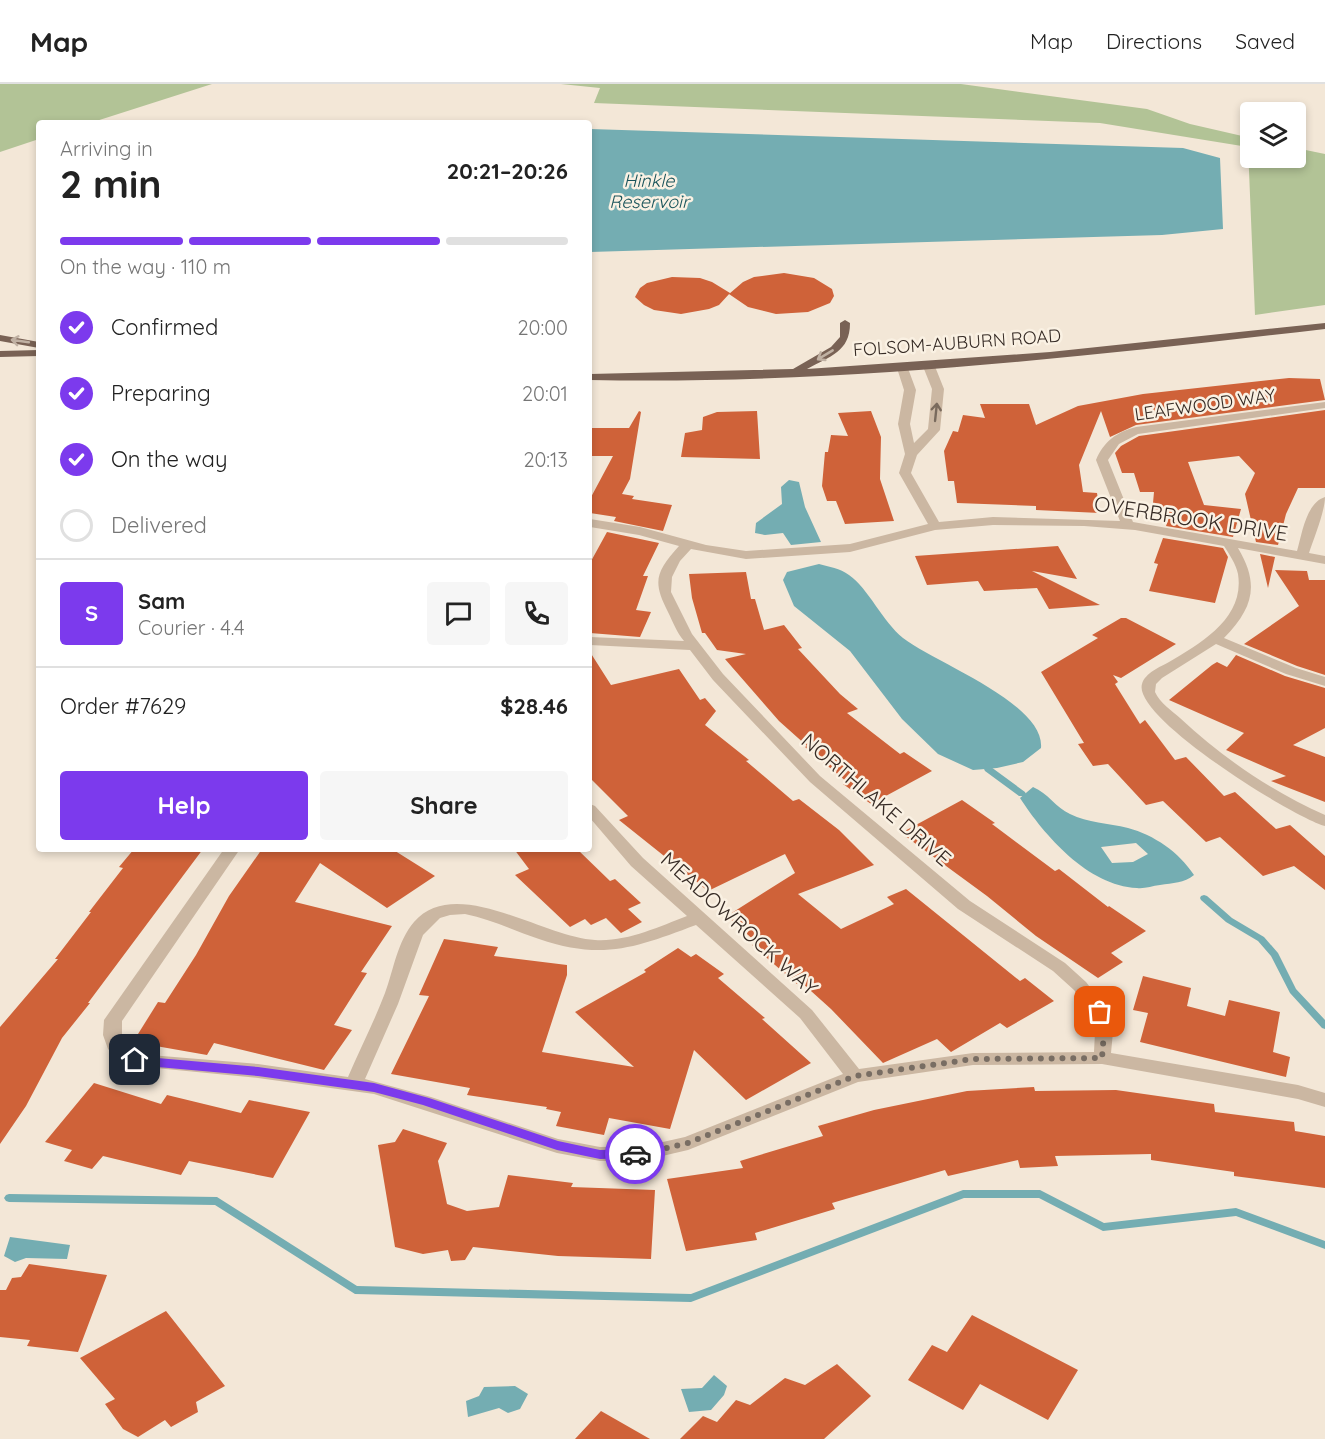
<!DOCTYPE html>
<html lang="en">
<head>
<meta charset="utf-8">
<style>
	:root { --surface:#fff; --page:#f6f6f6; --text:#222; --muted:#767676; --line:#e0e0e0; --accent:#7c3aed }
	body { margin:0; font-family:Quicksand,sans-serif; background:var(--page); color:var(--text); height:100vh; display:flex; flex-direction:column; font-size:22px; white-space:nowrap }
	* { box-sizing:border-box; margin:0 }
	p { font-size:20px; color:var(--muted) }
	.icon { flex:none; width:33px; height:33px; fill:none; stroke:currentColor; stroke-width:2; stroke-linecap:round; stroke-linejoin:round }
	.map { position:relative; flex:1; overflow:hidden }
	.drawer { position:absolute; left:36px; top:36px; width:556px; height:732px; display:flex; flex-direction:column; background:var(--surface); border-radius:6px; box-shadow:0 3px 9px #0003 }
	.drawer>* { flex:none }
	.buttons { position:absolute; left:1240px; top:18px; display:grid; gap:12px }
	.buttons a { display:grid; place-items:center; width:66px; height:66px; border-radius:6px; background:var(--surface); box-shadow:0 3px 9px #0003; font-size:30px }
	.pin { position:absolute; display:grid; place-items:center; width:51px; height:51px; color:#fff; margin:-26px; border-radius:12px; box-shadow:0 3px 9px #0006 }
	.courier { position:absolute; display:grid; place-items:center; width:60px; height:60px; margin:-30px; border:4px solid #7c3aed; border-radius:50%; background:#fff; color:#222; box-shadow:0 2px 8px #0007 }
	.head em { font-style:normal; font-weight:700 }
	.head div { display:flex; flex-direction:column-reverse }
	.head { display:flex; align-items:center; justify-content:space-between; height:102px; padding:0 24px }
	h1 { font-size:39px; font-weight:700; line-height:45px }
	.bar { display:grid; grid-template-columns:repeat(4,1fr); gap:9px 6px; align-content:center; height:72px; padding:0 24px }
	.bar i { height:8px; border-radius:4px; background:var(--line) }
	.bar .current { background:var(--accent) }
	.bar p { grid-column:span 4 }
	.line { display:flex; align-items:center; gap:15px; padding:0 24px; border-top:2px solid var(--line) }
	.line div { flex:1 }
	.round { display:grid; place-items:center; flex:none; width:63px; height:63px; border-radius:6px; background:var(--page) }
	ol { padding:0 24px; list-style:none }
	li { display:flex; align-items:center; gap:18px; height:66px }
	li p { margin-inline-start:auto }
	li .icon { padding:6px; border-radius:50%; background:var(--accent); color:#fff; stroke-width:4 }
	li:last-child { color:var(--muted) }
	li i { width:33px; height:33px; border:3px solid var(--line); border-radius:50% }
	.primary-button { display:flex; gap:12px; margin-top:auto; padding:12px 24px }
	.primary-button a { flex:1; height:69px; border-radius:6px; background:var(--accent); color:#fff; font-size:24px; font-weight:700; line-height:69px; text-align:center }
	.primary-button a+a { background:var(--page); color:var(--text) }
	header { display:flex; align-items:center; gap:36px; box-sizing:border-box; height:84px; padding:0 30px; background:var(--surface); border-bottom:2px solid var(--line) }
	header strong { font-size:28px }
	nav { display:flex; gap:33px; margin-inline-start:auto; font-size:21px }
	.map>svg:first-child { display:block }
	.green { fill:#b2c396 }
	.water { fill:#74adb2; fill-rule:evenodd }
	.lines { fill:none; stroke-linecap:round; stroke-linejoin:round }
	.stream { fill:#74adb2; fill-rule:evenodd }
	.building { fill:#cf6239 }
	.street { fill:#cbb7a2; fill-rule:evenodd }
	.primary { fill:#796255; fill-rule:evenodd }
	.oneway { stroke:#c0b1a3 }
	.oneway2 { stroke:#796a5d }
	.route { fill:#7c3aed }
	.done { stroke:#786d63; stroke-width:6; stroke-dasharray:0 10.8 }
	.labels { text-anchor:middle; stroke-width:5; stroke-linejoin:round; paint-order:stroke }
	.far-water-label { font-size:18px; font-style:italic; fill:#18535a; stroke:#faf1e3 }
	.far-street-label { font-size:18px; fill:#362b25; stroke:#faf1e3 }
	.street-label { font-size:21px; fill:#362b25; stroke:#faf1e3 }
</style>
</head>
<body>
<header>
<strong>Map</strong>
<nav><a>Map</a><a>Directions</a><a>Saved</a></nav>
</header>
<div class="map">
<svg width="1325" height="1355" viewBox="0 0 1325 1355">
	<rect width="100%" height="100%" fill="#f3e7d7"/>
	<path class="green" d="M0,0H212L90,39H39V55L0,68Z
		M561,0H961L1147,25L1190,40L1251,54V74H1296V64L1325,70V221L1255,231L1248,63L1100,39L594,19L600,4Z"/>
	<path class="water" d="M590,45L1183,64L1220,74L1223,145L1162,151L590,168Z
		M789,396L799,398L805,423L821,458L791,461L783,449L765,451L755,449L756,439L782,420L781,403Z
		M819,480C829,483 840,484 849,491C868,504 883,538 903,554C935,579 1045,619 1041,664L1023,678L997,684L973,686L938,670L902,635L850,567L794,522L783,496L787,488Z
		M1033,703C1048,709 1056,724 1070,730C1088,739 1108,739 1128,744C1154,751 1179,768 1194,791C1184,799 1173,799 1160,801C1152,802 1144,805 1137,804C1088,802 1044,751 1020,714ZM1136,759L1148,770L1133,778L1112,779L1101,763Z
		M10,1153L70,1161L67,1175L26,1174L15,1178L4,1172Z
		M714,1291L727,1302L724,1311L711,1326L689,1328L681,1305L702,1304Z
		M515,1302L528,1310L520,1325L508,1329L499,1324L468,1333L466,1317L479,1312L484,1303Z"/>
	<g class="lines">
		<path class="stream" d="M985,683H991L1025,708L1026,710L1025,712H1019L985,687L984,685Z
			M1204,811L1207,812L1232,834L1264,853L1278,869L1296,905L1325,936V945L1322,944L1290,909L1271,872L1258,857L1226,838L1201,816L1200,814L1201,812Z
			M963,1106H1040L1104,1139L1236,1124L1325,1157V1165L1236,1132L1103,1147L1039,1114H964L691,1218L355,1210L215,1121L9,1118L6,1117L4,1114L6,1111L9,1110L217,1113L357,1202L691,1210Z"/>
	</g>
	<path class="building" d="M784,189L814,194L832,205L834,212L830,219L808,228L776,230L748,223L729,210L743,198L754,193Z
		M672,193L700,194L712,198L730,209L719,221L709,225L681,230L654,226L644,221L635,213L640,204L647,199Z
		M1289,294L1320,295L1325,316L1136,341L1110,353L1101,327L1079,381L1083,408L1097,409L1100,429L1036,426V422L957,419L954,397H948L944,367L953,347L958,348L963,331L985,334L980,320H1029L1036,341L1078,322L1143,310Z
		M1325,326V404H1298L1286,430L1278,461L1256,458L1245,410L1255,389L1239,372L1188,378L1204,421L1241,425L1233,453L1166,442L1170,431L1152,430L1154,408H1140L1134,389H1122L1115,369L1121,362L1139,352Z
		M639,327L641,328L630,395L622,410L634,412L632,415L672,421L663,447L614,437L616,433L590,429V415L613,372H590V344H629Z
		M757,327L760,375L681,373L685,349L702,346L703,333L717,328Z
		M871,327L881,353L880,395L894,437L845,440L836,417H827L822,402L825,368H828L831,351L848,352L838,329Z
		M607,448L659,459L643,492H648L636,526L651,528L640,553L590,549V479Z
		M1163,454L1223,464L1228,473L1215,519L1149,507L1158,480L1154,479Z
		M1058,462L1077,495L1032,487L1100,521L1049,525L1037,504L984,507L978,497L927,501L915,472Z
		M1260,470L1275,473L1268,504Z
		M1275,486L1307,487L1309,496H1325V591L1297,582L1244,560L1299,522Z
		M746,488L751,515H755L764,546L784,541L802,564L798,565L840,610L858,625L847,629L900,670L904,668L932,687L871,720L843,700L847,698L805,663L807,662L779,637L725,575L746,570L717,566L705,549H702L692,514L689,490Z
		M1121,534H1126L1176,560L1121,594L1113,591L1118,598L1115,600L1140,640L1145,636L1175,676L1186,673L1224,712L1235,708L1276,745L1290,741L1325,772V806L1294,782L1263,792L1220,753L1206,758L1163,717L1146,721L1108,680L1093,682L1078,660L1084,659L1041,588L1098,554L1092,551Z
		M590,568L611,601L679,585L700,616L705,614L716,627L705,641L749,676L746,677L793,717L799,715L839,746L874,781L798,810L841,845L894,820L887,813L906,805L1020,897L1025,894L1054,917L1007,944L1000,939L951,968L937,955L883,979L831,925L801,898L797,900L752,861L757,859L727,832L795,789L785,770L708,807L619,736L628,732L590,694Z
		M1236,571L1285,592L1325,604V644L1293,661L1325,673V718L1271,697L1286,692L1226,666L1244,649L1169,616L1212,581L1217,578L1227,583Z
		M962,716L995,739L992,740L1055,787L1059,785L1108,823L1109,822L1146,847L1111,869L1123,878L1098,894L1036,852L987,812L901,749Z
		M134,765H203L88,919H90L62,954L26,1022L0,1060V943L58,875H55L91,828H89L123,784L119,783Z
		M262,765H392L435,792L387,824L320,779L295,818L392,842L361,888L367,889L334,941L352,946L324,986L214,959L207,971L133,958L158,918L165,919L196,871L229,812Z
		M514,765H577L610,797L615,795L641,819L628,825L642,838L621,849L606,834L591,841L585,835L570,843L515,791L529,785Z
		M444,855L498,863L494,872L567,881V891L542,968L634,983L575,928L646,888L644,886L678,864L691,873L696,870L724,890L718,894L765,934L762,935L811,979L746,1016L694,966L670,1045L609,1034L604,1051L556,1042L561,1028L546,1025L547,1023L467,1011L470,1004L391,990L429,912L419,911Z
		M1143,892L1191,904L1187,922L1225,932L1229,916L1280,928L1273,968L1290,973L1286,993L1140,958L1148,929L1133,926Z
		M94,999L161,1020L167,1011L241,1029L249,1016L310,1028L273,1094L189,1077L181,1091L103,1072L92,1085L64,1077L72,1066L45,1058Z
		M1034,1003L1035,1007L1116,1006L1214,1020L1215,1028L1294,1038L1295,1047L1325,1052V1104L1234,1092V1088L1151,1076V1070L1055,1072L1058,1082L1020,1084L1018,1076L948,1092L945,1086L832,1119L835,1125L755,1149L757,1156L686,1167L667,1095L743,1084L740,1077L823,1052L818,1042L874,1026L967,1007Z
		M403,1045L447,1059L438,1077L447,1120L467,1127L499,1123L508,1091L573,1099L571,1103L655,1106L651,1175L558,1172L473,1163L465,1176L451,1177L448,1166L423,1170L395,1163L378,1061L395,1058Z
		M29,1180L107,1191L78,1268L27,1262L30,1256L0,1253V1206H6L12,1194L21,1193Z
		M166,1227L225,1302L196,1318L198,1328L171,1343L165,1336L138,1353L123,1345L105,1320L115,1315L80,1274Z
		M972,1231L1078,1286L1048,1336L980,1300L963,1326L908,1296L932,1261L947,1268Z
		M837,1280L871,1312L824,1355H680L703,1332L717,1338L736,1316L750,1321L785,1294L805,1301Z
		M601,1327L650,1355H575Z"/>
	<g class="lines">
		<path class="street" d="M928,277L934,280L944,305L940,346L917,371L911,389L939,438L993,433L1120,437L1096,376C1104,357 1117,348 1136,343L1325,318V324L1138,350L1119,360L1108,376L1133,438L1297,467C1302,450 1306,419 1325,413C1325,427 1314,454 1309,469L1325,472V480L1238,464C1260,501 1253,524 1224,554L1296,584L1325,593V602L1286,590L1216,560L1162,594L1156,600L1155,608C1160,619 1172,627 1180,634C1223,674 1271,707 1325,731V742C1292,733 1132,633 1142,600C1145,589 1160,583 1169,578C1201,559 1245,534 1238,490C1236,480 1229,470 1224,462L1135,446L1084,442L993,441L935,446L850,468L746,475L691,465L680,477L672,493L671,508L692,550L723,590L820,692L970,817L1065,879L1086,898L1109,928L1113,948L1111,969L1298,1001L1325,1009V1023L1298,1015L1102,980L973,981L858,998L688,1066L645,1076L600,1077L557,1069L374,1010L258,994L135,982L116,973L108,965L103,951L104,936L224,765H240L122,937V958L138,970L258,980L348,993C360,965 374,938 385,909C394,885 397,858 414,838C456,790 542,853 595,856C627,858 658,843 687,832L631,782L590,734V720L595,722L643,774L812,926L859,985L973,969L1094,968L1095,948L1092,929L1074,906L1053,887L958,825L810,698L713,596L690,566L590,561V553L684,557C677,549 673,538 668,528C652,497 656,488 679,462L639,451L590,443V435L640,443L706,461L746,467L850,460L928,440L899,389L905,370L898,340L904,306L896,281L898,279H906L916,306L910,340L914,359L928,345L932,305L922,280ZM465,830C491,835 514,847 539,855C603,877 637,863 696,841L800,934L843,990L685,1053L645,1062L600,1063L558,1055L431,1013L365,995L398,920L423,851L440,834L450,831Z"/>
		<path class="primary" d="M845,236L850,239C850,268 830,272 807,285L1050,268L1325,239V245C1082,273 835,301 590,296V290L793,285L831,263L840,253V239Z
			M0,251L39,258V264L0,257Z
			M39,266V272L0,273V267Z"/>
	</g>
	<defs><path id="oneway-shaft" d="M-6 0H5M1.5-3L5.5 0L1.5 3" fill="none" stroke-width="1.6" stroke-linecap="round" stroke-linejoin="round" transform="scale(1.5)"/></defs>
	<g class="oneway">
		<use href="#oneway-shaft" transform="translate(20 257) rotate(-172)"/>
		<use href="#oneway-shaft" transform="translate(825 271) rotate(149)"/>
	</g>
	<use class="oneway2" href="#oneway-shaft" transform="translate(936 328) rotate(-84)"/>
	<path class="route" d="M135,972L258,983L374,999L429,1014L558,1057L600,1066L635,1065L641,1070L635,1074L600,1075L557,1066L423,1021L374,1008L258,992L135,981L129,976Z"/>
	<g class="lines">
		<path class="done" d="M635,1070L645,1069L688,1059L855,992L973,975L1102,974L1104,948L1100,928"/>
	</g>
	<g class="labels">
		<g class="far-water-label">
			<text x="649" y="103">Hinkle<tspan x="649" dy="21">Reservoir</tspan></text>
		</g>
		<g class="far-street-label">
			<text transform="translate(957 259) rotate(-4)" y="6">FOLSOM-AUBURN ROAD</text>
			<text transform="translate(1205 321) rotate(-8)" y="6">LEAFWOOD WAY</text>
		</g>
		<g class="street-label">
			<text transform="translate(1191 435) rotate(9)" y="7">OVERBROOK DRIVE</text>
			<text transform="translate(876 716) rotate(41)" y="7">NORTHLAKE DRIVE</text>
			<text transform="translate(739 840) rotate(42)" y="7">MEADOWROCK WAY</text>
		</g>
	</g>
</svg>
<div class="buttons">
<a><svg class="icon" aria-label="layers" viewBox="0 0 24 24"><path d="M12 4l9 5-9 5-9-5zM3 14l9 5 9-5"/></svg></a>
</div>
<div class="pin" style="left:1100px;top:928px;background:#ea580c"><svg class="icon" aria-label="bag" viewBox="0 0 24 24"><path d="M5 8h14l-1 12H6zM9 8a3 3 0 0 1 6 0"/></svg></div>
<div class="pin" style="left:135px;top:976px;background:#1f2937"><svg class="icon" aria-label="home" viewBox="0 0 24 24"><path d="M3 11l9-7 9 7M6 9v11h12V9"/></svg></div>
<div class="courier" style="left:635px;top:1070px"><svg class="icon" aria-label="car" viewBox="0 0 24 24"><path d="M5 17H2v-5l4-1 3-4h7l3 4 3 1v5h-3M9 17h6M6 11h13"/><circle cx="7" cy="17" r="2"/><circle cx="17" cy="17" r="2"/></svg></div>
<section class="drawer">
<div class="head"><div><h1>2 min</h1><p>Arriving in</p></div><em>20:21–20:26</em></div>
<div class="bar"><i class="current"></i><i class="current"></i><i class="current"></i><i></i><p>On the way · 110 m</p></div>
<ol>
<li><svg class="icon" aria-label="check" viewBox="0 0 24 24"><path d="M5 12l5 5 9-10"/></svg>Confirmed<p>20:00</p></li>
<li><svg class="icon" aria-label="check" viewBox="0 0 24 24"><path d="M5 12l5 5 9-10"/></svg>Preparing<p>20:01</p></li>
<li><svg class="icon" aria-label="check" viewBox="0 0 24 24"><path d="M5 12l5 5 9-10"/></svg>On the way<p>20:13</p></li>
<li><i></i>Delivered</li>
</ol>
<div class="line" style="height:108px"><b class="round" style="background:var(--accent);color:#fff">S</b><div><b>Sam</b><p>Courier · 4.4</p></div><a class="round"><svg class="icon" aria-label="chat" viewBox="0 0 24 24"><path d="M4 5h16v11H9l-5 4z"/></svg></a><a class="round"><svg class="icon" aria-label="phone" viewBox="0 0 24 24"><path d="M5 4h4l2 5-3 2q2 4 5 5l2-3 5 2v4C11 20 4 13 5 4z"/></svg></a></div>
<div class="line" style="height:78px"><div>Order #7629</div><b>$28.46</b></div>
<div class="primary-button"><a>Help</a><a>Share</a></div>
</section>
</div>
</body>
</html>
